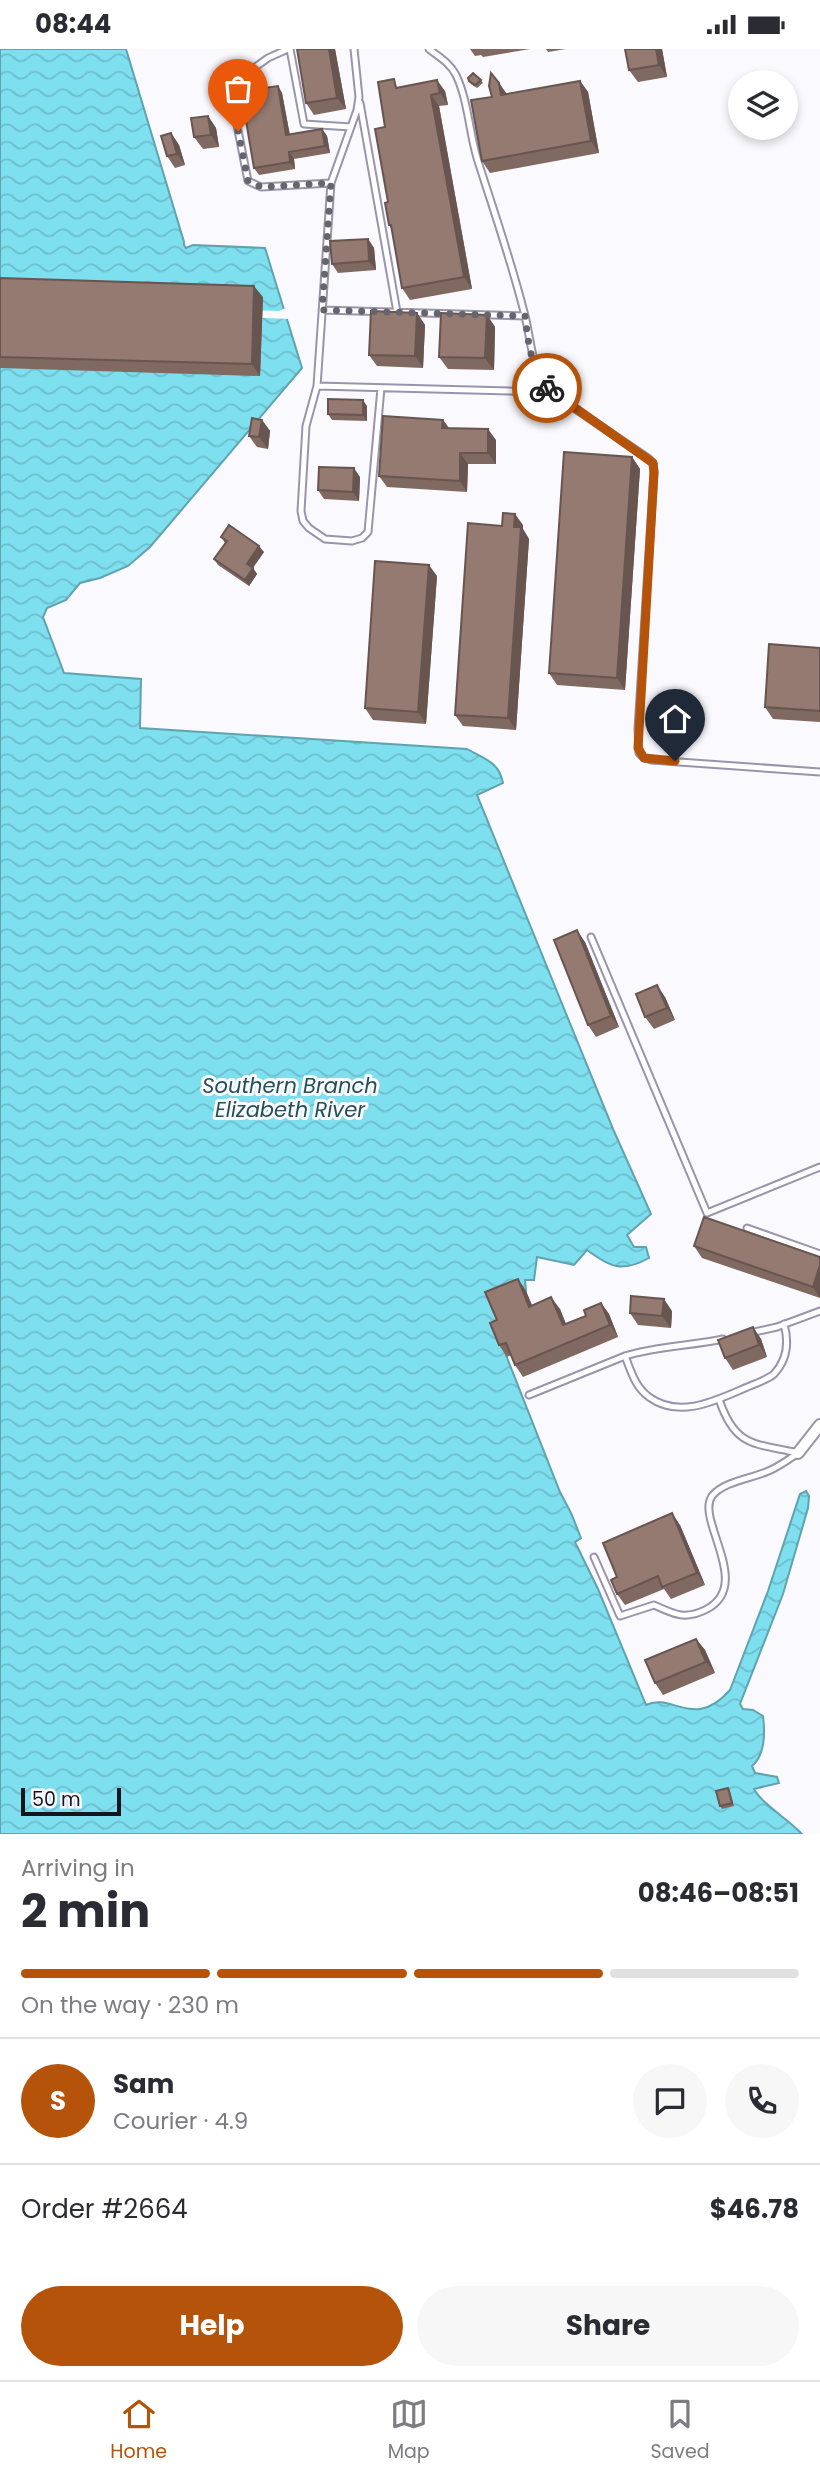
<!DOCTYPE html>
<html lang="en">
<head>
<meta charset="utf-8">
<style>
	:root { --surface:#fff; --page:#f7f7f7; --text:#2b2b33; --muted:#7c7c81; --line:#e1e1e2; --accent:#b45309 }
	body { margin:0; font-family:Poppins,sans-serif; background:var(--page); color:var(--text); height:100vh; display:flex; flex-direction:column; font-size:26px; white-space:nowrap }
	* { box-sizing:border-box; margin:0 }
	p { font-size:23px; color:var(--muted) }
	.icon { flex:none; width:38px; height:38px; fill:none; stroke:currentColor; stroke-width:2; stroke-linecap:round; stroke-linejoin:round }
	.map { position:relative; height:1785px; overflow:hidden }
	.side { display:flex; flex-direction:column; background:var(--surface); flex:1 }
	.side>* { flex:none }
	.fabs { position:absolute; left:728px; top:21px; display:grid; gap:14px }
	.fabs a { display:grid; place-items:center; width:70px; height:70px; border-radius:50%; background:var(--surface); box-shadow:0 4px 10px #0003; font-size:35px }
	.scale { position:absolute; left:21px; bottom:18px; width:100px; box-sizing:border-box; padding-left:7px; border:4px solid #16141d; border-top:0; font-size:19px; line-height:24px; white-space:nowrap; color:#16141d; -webkit-text-stroke:5px #faf9fe; paint-order:stroke }
	.pin { position:absolute; display:grid; place-items:center; width:60px; height:60px; color:#fff; margin:-72px -30px; border-radius:50% 50% 50% 0; rotate:-45deg; box-shadow:0 0 7px #0007 }
	.pin .icon { rotate:45deg }
	.courier { position:absolute; display:grid; place-items:center; width:70px; height:70px; margin:-35px; border:5px solid #b45309; border-radius:50%; background:#fff; color:#222; box-shadow:0 2px 9px #0007 }
	.headline em { font-style:normal; font-weight:700 }
	.headline div { display:flex; flex-direction:column-reverse }
	.headline { display:flex; align-items:center; justify-content:space-between; height:119px; padding:0 21px }
	h1 { font-size:46px; font-weight:700; line-height:52px }
	.bar { display:grid; grid-template-columns:repeat(4,1fr); gap:10px 7px; align-content:center; height:84px; padding:0 21px }
	.bar i { height:9px; border-radius:5px; background:var(--line) }
	.bar .selected { background:var(--accent) }
	.bar p { grid-column:span 4 }
	.line { display:flex; align-items:center; gap:18px; padding:0 21px; border-top:2px solid var(--line) }
	.line div { flex:1 }
	.round { display:grid; place-items:center; flex:none; width:74px; height:74px; border-radius:37px; background:var(--page) }
	.action { display:flex; gap:14px; margin-top:auto; padding:14px 21px }
	.action a { flex:1; height:80px; border-radius:42px; background:var(--accent); color:#fff; font-size:28px; font-weight:700; line-height:80px; text-align:center }
	.action a+a { background:var(--page); color:var(--text) }
	.status { display:flex; justify-content:space-between; align-items:center; height:49px; padding:0 35px; background:var(--surface); direction:ltr }
	.status svg { height:19px; fill:currentColor }
	.menu { display:flex; justify-content:space-around; align-items:center; height:98px; border-top:2px solid var(--line); background:var(--surface); font-size:19px; color:var(--muted) }
	.menu a { display:grid; justify-items:center; gap:4px }
	.menu .selected { color:var(--accent) }
	.map>svg:first-child { display:block }
	.water { fill:url(#water-waves); stroke:#5fa2b0; stroke-width:2 }
	.pier { fill:#faf9fe }
	.lines { fill:none; stroke-linecap:round; stroke-linejoin:round }
	.service-casing { stroke:#9994ac; stroke-width:9 }
	.minor-casing { stroke:#9994ac; stroke-width:14 }
	.service { stroke:#fff; stroke-width:5 }
	.minor { stroke:#fff; stroke-width:10 }
	.wall { fill:#7f6961 }
	.shaded-wall { fill:#68554f }
	.building { fill:#947a71; stroke:#68554f; stroke-width:2 }
	.done { stroke:#66646c; stroke-width:7; stroke-dasharray:0 12.6 }
	.route { stroke:#b45309; stroke-width:9 }
	.labels { text-anchor:middle; stroke-width:6; stroke-linejoin:round; paint-order:stroke }
	.water-label { font-size:21px; font-style:italic; fill:#245057; stroke:#faf9fe }
</style>
</head>
<body>
<div class="status"><b>08:44</b><svg viewBox="0 0 49 12"><path d="M0 12V9h3v3zM5 12V6h3v6zM10 12V3h3v9zM15 12V0h3v12zM26 1h20v11H26zM47 4h2v5h-2z"/></svg></div>
<div class="map">
<svg width="820" height="1785" viewBox="0 0 820 1785">
	<defs>
		<pattern id="water-waves" width="16" height="10" patternUnits="userSpaceOnUse" patternTransform="scale(1.75)"><rect width="16" height="10" fill="#7edfef"/><path d="M0 5q4-4 8 0t8 0" fill="none" stroke="#6cbecc"/></pattern>
	</defs>
	<rect width="100%" height="100%" fill="#faf9fe"/>
	<path class="water" d="M0,0H126L184,193V196L186,199L193,196L265,199L302,319L150,498L128,517L100,529L80,534L66,551L47,559L43,568L64,624L141,630L140,679L467,700C485,710 499,713 503,734L477,746L613,1080L651,1165L627,1186L634,1198H646L649,1209C622,1224 610,1218 587,1201L574,1216L537,1208L534,1231H525L526,1242L494,1255L505,1283L498,1286L560,1443L571,1464L581,1489L575,1493L598,1540L646,1656C672,1643 694,1682 730,1641L768,1542L800,1445L806,1442L809,1447L808,1459L783,1545L740,1655L743,1660L753,1661L763,1667C765,1683 765,1706 752,1717L755,1724L777,1728L779,1734L754,1740C762,1755 789,1771 802,1785H0Z"/>
	<path class="pier" d="M286,259L290,270L245,268V261L279,262Z"/>
	<g class="lines">
		<g class="service-casing">
			<path id="service" d="M288,0L268,9L236,32L233,56L248,132L261,138L331,134
				M290,0L304,75L351,78
				M354,0L359,48L357,61L331,134L317,337L306,377L301,462L303,472L309,479L325,490L352,492L362,489L368,483L381,339
				M429,0C439,8 450,14 456,26C468,51 469,82 477,109C493,160 511,211 524,263C532,292 530,319 550,343
				M360,54L397,263
				M322,261L525,267
				M317,337L550,343L648,409L653,414L654,423L638,680L639,704L644,709L651,711L820,723
				M591,888L707,1164L820,1118
				M747,1179L820,1205
				M750,1284L777,1278L820,1262
				M723,1290C690,1297 657,1297 625,1307C631,1322 635,1338 649,1348C679,1370 715,1352 745,1339C754,1335 767,1331 774,1325C788,1310 789,1293 784,1275
				M529,1346L625,1307
				M719,1350C735,1399 755,1394 798,1404
				M594,1508L620,1567L654,1556C674,1565 684,1571 705,1561C755,1537 695,1471 712,1447C723,1433 749,1430 766,1423C777,1419 788,1411 798,1404"/>
		</g>
		<g class="minor-casing">
			<path id="minor" d="M798,1404L820,1376"/>
		</g>
		<use href="#service" class="service"/>
		<use href="#minor" class="minor"/>
	</g>
	<path class="wall" d="M335,0L346,60L314,66L306,54Z
		M470,0H530L483,8L481,6L475,7Z
		M546,0H566L548,3Z
		M662,0L667,28L638,33L629,21Z
		M481,31L483,34L477,39L471,35L469,32Z
		M580,32L588,43L599,104L490,124L482,112L492,48L499,34L507,45Z
		M278,37L282,44L290,86L322,80L327,87L330,104L294,110L295,120L259,126L254,119Z
		M400,38L445,42L448,56L439,57L472,240L410,251L402,239L392,181L389,176L385,78Z
		M208,67L216,79L219,98L203,100L194,88Z
		M171,84L179,96L185,116L175,119L167,107Z
		M368,190L374,199L376,221L338,224L332,215Z
		M0,229L263,248L260,327L0,319Z
		M417,264L425,276L423,319L377,317L369,306Z
		M487,266L495,278L494,321L448,320L439,308Z
		M367,357V372L332,371L328,365Z
		M262,371L270,382L268,400L257,398L249,387Z
		M443,371L449,379L496,391V415H468L467,443L387,438L379,427Z
		M632,408L640,420L625,641L557,636L549,624Z
		M360,428L359,452L324,450L318,441Z
		M523,476V480L529,490L516,681L463,677L455,666L502,477Z
		M221,488L264,503L253,519L257,525L249,537L218,516L214,510L225,494Z
		M437,527L426,675L373,671L365,659Z
		M820,599V673L773,670L765,658Z
		M585,893L619,978L596,988L588,976Z
		M665,948L675,971L654,980L645,968Z
		M694,1197L820,1208V1249L702,1209Z
		M518,1230L526,1242L532,1256L560,1260L566,1275L586,1267L601,1254L609,1265L618,1288L523,1328L515,1316L511,1306L507,1308L499,1296L497,1271Z
		M672,1262L671,1279L638,1276L630,1264Z
		M753,1278L761,1290L767,1308L733,1321L725,1309Z
		M680,1476L705,1536L671,1550L664,1540L625,1556L617,1545V1528Z
		M696,1590L705,1601L715,1624L663,1646L655,1634Z
		M728,1739L730,1742L734,1757L722,1760L720,1757Z"/>
	<path class="shaded-wall" d="M329,0H335L346,60L337,49Z
		M656,0H662L667,28L659,16Z
		M437,31L445,42L448,56L440,44Z
		M580,32L588,43L599,104L591,92Z
		M499,34L507,46H501Z
		M278,37L282,44L291,93L286,86Z
		M431,46L439,57L472,240L464,228Z
		M208,67L216,79L219,98L211,86Z
		M322,80L327,87L330,104L325,97Z
		M171,84L179,96L185,116L177,105Z
		M289,103L294,110L295,120L290,113Z
		M368,190L374,199L376,221L369,212Z
		M254,237L263,248L260,327L252,315Z
		M417,264L425,276L423,319L415,307Z
		M487,266L495,278L494,321L485,309Z
		M363,351L367,357V372L363,366Z
		M262,371L270,382L268,400L259,388Z
		M443,371L450,381L442,379Z
		M488,380L496,391V415L488,404Z
		M460,404L468,415L467,443L460,432Z
		M632,408L640,420L625,641L617,629Z
		M354,419L360,428L359,452L353,443Z
		M515,465L523,476V480L529,490L516,681L508,669Z
		M259,497L264,503L251,521L247,515Z
		M429,516L437,527L426,675L418,663Z
		M253,519L257,525L249,537L245,531Z
		M577,881L585,893L619,978L611,967Z
		M657,936L665,948L675,971L667,959Z
		M820,1216V1249L813,1238Z
		M518,1230L526,1242L537,1269L529,1258Z
		M551,1248L560,1260L571,1288L563,1276Z
		M664,1250L672,1262L671,1279L662,1267Z
		M601,1254L609,1265L618,1288L610,1276Z
		M753,1278L761,1290L767,1308L759,1296Z
		M672,1464L680,1476L705,1536L697,1524Z
		M696,1590L705,1601L715,1624L706,1613Z"/>
	<path class="building" d="M297,0H329L337,49L306,54Z
		M625,0H656L659,16L629,21Z
		M473,24L481,31L475,36L469,32L468,29Z
		M491,24L499,34L501,46L580,32L591,92L482,112L471,51L492,48L489,37Z
		M394,30L396,39L437,31L440,44L431,46L464,228L402,239L391,176H389L385,154L388,153L375,80L385,78L378,33Z
		M278,37L286,86L322,80L325,97L289,103L290,113L254,119L241,42Z
		M208,67L211,86L194,88L191,69Z
		M171,84L177,105L167,107L161,87Z
		M368,190L369,212L332,215L330,192Z
		M0,229L254,237L252,315L0,308Z
		M371,262L417,264L415,307L369,306Z
		M441,264L487,266L485,309L439,308Z
		M328,350L363,351V366L328,365Z
		M383,367L443,371L442,379L488,380V404H460V432L379,427Z
		M252,369L262,371L259,388L249,387Z
		M564,403L632,408L617,629L549,624Z
		M319,418L354,419L353,443L318,441Z
		M503,464L515,465L514,478H521L508,669L455,666L468,474L502,477Z
		M229,476L259,497L247,515L253,519L245,531L214,510L227,492L221,488Z
		M375,512L429,516L418,663L365,659Z
		M769,595L820,599V662L765,658Z
		M577,881L611,967L588,976L554,891Z
		M657,936L667,959L645,968L636,945Z
		M704,1168L820,1208V1216L813,1238L694,1197Z
		M518,1230L529,1258L551,1248L563,1276L586,1267L584,1261L601,1254L610,1276L515,1316L506,1294L499,1296L490,1274L497,1271L485,1243Z
		M631,1247L664,1250L662,1267L630,1264Z
		M753,1278L759,1296L725,1309L718,1291Z
		M672,1464L697,1524L662,1538L658,1527L617,1545L611,1531L617,1528L603,1494Z
		M696,1590L706,1613L655,1634L645,1611Z
		M728,1739L732,1754L720,1757L716,1742Z"/>
	<g class="lines">
		<path class="done" d="M238,82L248,132L261,138L331,134L322,261L525,267C528,292 531,319 547,339"/>
		<path class="route" d="M547,339L653,414L654,423L638,699L644,709L675,712"/>
	</g>
	<g class="labels">
		<g class="water-label">
			<text x="290" y="1044">Southern Branch<tspan x="290" dy="24">Elizabeth River</tspan></text>
		</g>
	</g>
</svg>
<div class="fabs">
<a><svg class="icon" aria-label="layers" viewBox="0 0 24 24"><path d="M12 4l9 5-9 5-9-5zM3 14l9 5 9-5"/></svg></a>
</div>
<div class="scale">50 m</div>
<div class="pin" style="left:238px;top:82px;background:#ea580c"><svg class="icon" aria-label="bag" viewBox="0 0 24 24"><path d="M5 8h14l-1 12H6zM9 8a3 3 0 0 1 6 0"/></svg></div>
<div class="pin" style="left:675px;top:712px;background:#1f2937"><svg class="icon" aria-label="home" viewBox="0 0 24 24"><path d="M3 11l9-7 9 7M6 9v11h12V9"/></svg></div>
<div class="courier" style="left:547px;top:339px"><svg class="icon" aria-label="bike" viewBox="0 0 24 24"><circle cx="6" cy="16" r="4"/><circle cx="18" cy="16" r="4"/><path d="M6 16l4-8h5l3 8M10 8l3 8H6M13 5h3"/></svg></div>
</div>
<section class="side">
<div class="headline"><div><h1>2 min</h1><p>Arriving in</p></div><em>08:46–08:51</em></div>
<div class="bar"><i class="selected"></i><i class="selected"></i><i class="selected"></i><i></i><p>On the way · 230 m</p></div>
<div class="line" style="height:126px"><b class="round" style="background:var(--accent);color:#fff">S</b><div><b>Sam</b><p>Courier · 4.9</p></div><a class="round"><svg class="icon" aria-label="chat" viewBox="0 0 24 24"><path d="M4 5h16v11H9l-5 4z"/></svg></a><a class="round"><svg class="icon" aria-label="phone" viewBox="0 0 24 24"><path d="M5 4h4l2 5-3 2q2 4 5 5l2-3 5 2v4C11 20 4 13 5 4z"/></svg></a></div>
<div class="line" style="height:91px"><div>Order #2664</div><b>$46.78</b></div>
<div class="action"><a>Help</a><a>Share</a></div>
</section>
<nav class="menu">
<a class="selected"><svg class="icon" aria-label="home" viewBox="0 0 24 24"><path d="M3 11l9-7 9 7M6 9v11h12V9"/></svg>Home</a>
<a><svg class="icon" aria-label="map" viewBox="0 0 24 24"><path d="M3 6l6-2 6 2 6-2v14l-6 2-6-2-6 2zM9 4v14M15 6v14"/></svg>Map</a>
<a><svg class="icon" aria-label="saved" viewBox="0 0 24 24"><path d="M7 4h10v16l-5-4-5 4z"/></svg>Saved</a>
</nav>
</body>
</html>
